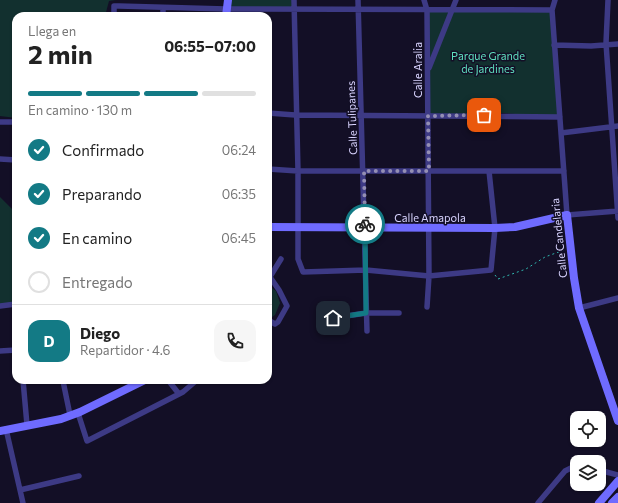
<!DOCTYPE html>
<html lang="es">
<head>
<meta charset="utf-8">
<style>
	:root { --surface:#fff; --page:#f6f6f6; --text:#222; --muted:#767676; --line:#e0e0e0; --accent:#137a85 }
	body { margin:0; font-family:Commissioner,sans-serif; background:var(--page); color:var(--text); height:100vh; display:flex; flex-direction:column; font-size:15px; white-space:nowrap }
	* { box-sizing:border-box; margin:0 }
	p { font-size:13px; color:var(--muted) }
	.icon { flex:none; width:22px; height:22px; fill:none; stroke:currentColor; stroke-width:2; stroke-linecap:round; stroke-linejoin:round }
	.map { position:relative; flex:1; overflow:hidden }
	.panel { position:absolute; left:12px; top:12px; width:260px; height:372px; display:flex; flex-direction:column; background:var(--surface); border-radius:12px; box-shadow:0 1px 3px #0004 }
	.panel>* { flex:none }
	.buttons { position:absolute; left:570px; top:411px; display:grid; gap:8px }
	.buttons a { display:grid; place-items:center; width:36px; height:36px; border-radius:8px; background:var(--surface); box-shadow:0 1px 3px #0004; font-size:20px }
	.pin { position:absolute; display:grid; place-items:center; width:34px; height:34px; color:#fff; margin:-17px; border-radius:8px; box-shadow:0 2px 6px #0006 }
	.courier { position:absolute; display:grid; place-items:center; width:40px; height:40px; margin:-20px; border:3px solid #137a85; border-radius:50%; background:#fff; color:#222; box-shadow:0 1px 5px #0007 }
	.summary em { font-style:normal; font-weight:700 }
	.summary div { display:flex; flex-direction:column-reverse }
	.summary { display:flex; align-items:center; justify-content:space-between; height:68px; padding:0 16px }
	h1 { font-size:26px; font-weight:700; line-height:30px }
	.bar { display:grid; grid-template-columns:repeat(4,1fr); gap:6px 4px; align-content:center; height:48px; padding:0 16px }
	.bar i { height:5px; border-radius:3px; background:var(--line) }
	.bar .on { background:var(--accent) }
	.bar p { grid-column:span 4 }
	.line { display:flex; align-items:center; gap:10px; padding:0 16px; border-top:1px solid var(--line) }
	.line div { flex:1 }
	.round { display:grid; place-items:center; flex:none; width:42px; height:42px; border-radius:12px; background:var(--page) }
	ol { padding:0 16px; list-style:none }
	li { display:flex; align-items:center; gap:12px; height:44px }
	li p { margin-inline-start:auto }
	li .icon { padding:4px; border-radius:50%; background:var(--accent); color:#fff; stroke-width:4 }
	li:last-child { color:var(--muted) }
	li i { width:22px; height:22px; border:2px solid var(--line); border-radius:50% }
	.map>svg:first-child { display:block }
	.green { fill:#12302f }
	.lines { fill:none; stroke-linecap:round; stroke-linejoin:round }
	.path { stroke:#2fb8b0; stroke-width:1; stroke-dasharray:2 3; stroke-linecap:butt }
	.street { stroke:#3d3a85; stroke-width:5.5 }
	.secondary { stroke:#6f6bff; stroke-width:8 }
	.done { stroke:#948fb3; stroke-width:4; stroke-dasharray:0 7.2 }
	.route { stroke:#137a85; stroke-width:5 }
	.labels { text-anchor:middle; stroke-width:3; stroke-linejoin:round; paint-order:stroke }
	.park-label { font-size:11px; fill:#5fe0c0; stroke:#130f26 }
	.street-label { font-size:11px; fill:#d9d4ff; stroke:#130f26 }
</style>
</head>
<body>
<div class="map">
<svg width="618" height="503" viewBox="0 0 618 503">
	<rect width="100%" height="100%" fill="#130f26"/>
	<path class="green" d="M0,0H116L109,1L105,16H16V118L0,116Z
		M228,0H293L294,10L226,9Z
		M427,10H552L560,117L501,113L428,117Z
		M0,197L16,213V302L0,305Z
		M268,285L276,291L280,303L275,315L272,317L268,315Z"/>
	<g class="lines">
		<path class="path" d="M495,275L498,279L526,269L545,257L564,250"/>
		<path class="street" d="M294,0L298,171V259L303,272L366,270L429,276L491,270L495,228L489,171
			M358,0L367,331
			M424,0L427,10L429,276L427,307
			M555,0L552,10L567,215L618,211
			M608,0L606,43L618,218
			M163,8V16
			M114,16V6H119L226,9L552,10
			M554,45L591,46L618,44
			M429,68L456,0
			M268,113L295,115L560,117
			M0,122H16
			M561,133L618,126
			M0,159L16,160
			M268,169L298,171H564
			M268,280L281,259
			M0,306L16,304
			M579,308L618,298
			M333,318L366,313H399
			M268,320L275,324L278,322L287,306L279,290L270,277
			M0,351L16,350
			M23,380L27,425
			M168,380L179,394
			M63,381L70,415
			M78,413L87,441L183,392L197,380
			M6,429L23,503
			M599,470L618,475
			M20,490L79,476
			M538,503L565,471L577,465"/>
		<path class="secondary" d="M226,16L228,0
			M268,227L495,228L515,227L567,215L574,278L579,308L618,421
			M0,431L61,419L80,412L145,380
			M599,503L618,481
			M612,503L618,497"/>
	</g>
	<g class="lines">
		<path class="done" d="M365,224L364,171H429L428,116L484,115"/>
		<path class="route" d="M333,318L366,313L365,224"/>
	</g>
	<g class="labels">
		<g class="park-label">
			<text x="488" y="60">Parque Grande<tspan x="488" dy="13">de Jardines</tspan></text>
		</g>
		<g class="street-label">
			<text transform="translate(418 70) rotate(-90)" y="4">Calle Aralia</text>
			<text transform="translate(352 118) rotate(-92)" y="4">Calle Tulipanes</text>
			<text x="430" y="222">Calle Amapola</text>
			<text transform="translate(559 238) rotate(-96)" y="4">Calle Candelaria</text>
		</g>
	</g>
</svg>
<div class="buttons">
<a><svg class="icon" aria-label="locate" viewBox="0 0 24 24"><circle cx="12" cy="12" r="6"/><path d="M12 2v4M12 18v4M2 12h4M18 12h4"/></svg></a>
<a><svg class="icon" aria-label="layers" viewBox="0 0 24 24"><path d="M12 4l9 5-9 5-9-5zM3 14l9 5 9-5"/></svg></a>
</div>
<div class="pin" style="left:484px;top:115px;background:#ea580c"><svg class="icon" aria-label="bag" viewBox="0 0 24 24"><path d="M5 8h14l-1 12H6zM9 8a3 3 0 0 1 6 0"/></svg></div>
<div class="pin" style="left:333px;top:318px;background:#1f2937"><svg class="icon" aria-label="home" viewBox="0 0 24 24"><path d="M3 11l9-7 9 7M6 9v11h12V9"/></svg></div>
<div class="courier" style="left:365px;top:224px"><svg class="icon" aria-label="bike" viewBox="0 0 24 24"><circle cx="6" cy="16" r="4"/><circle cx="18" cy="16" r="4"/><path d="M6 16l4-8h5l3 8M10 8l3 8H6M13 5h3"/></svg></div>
<section class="panel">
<div class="summary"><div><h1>2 min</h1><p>Llega en</p></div><em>06:55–07:00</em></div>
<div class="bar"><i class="on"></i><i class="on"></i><i class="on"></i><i></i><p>En camino · 130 m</p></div>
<ol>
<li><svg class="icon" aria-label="check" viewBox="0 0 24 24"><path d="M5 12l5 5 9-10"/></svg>Confirmado<p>06:24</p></li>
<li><svg class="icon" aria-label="check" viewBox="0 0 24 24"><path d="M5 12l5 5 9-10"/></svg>Preparando<p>06:35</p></li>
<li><svg class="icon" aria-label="check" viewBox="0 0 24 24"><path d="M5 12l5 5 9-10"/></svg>En camino<p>06:45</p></li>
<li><i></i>Entregado</li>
</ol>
<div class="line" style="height:72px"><b class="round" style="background:var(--accent);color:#fff">D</b><div><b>Diego</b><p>Repartidor · 4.6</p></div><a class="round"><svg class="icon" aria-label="phone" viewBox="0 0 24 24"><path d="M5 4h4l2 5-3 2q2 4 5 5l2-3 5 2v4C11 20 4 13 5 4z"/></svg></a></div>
</section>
</div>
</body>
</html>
